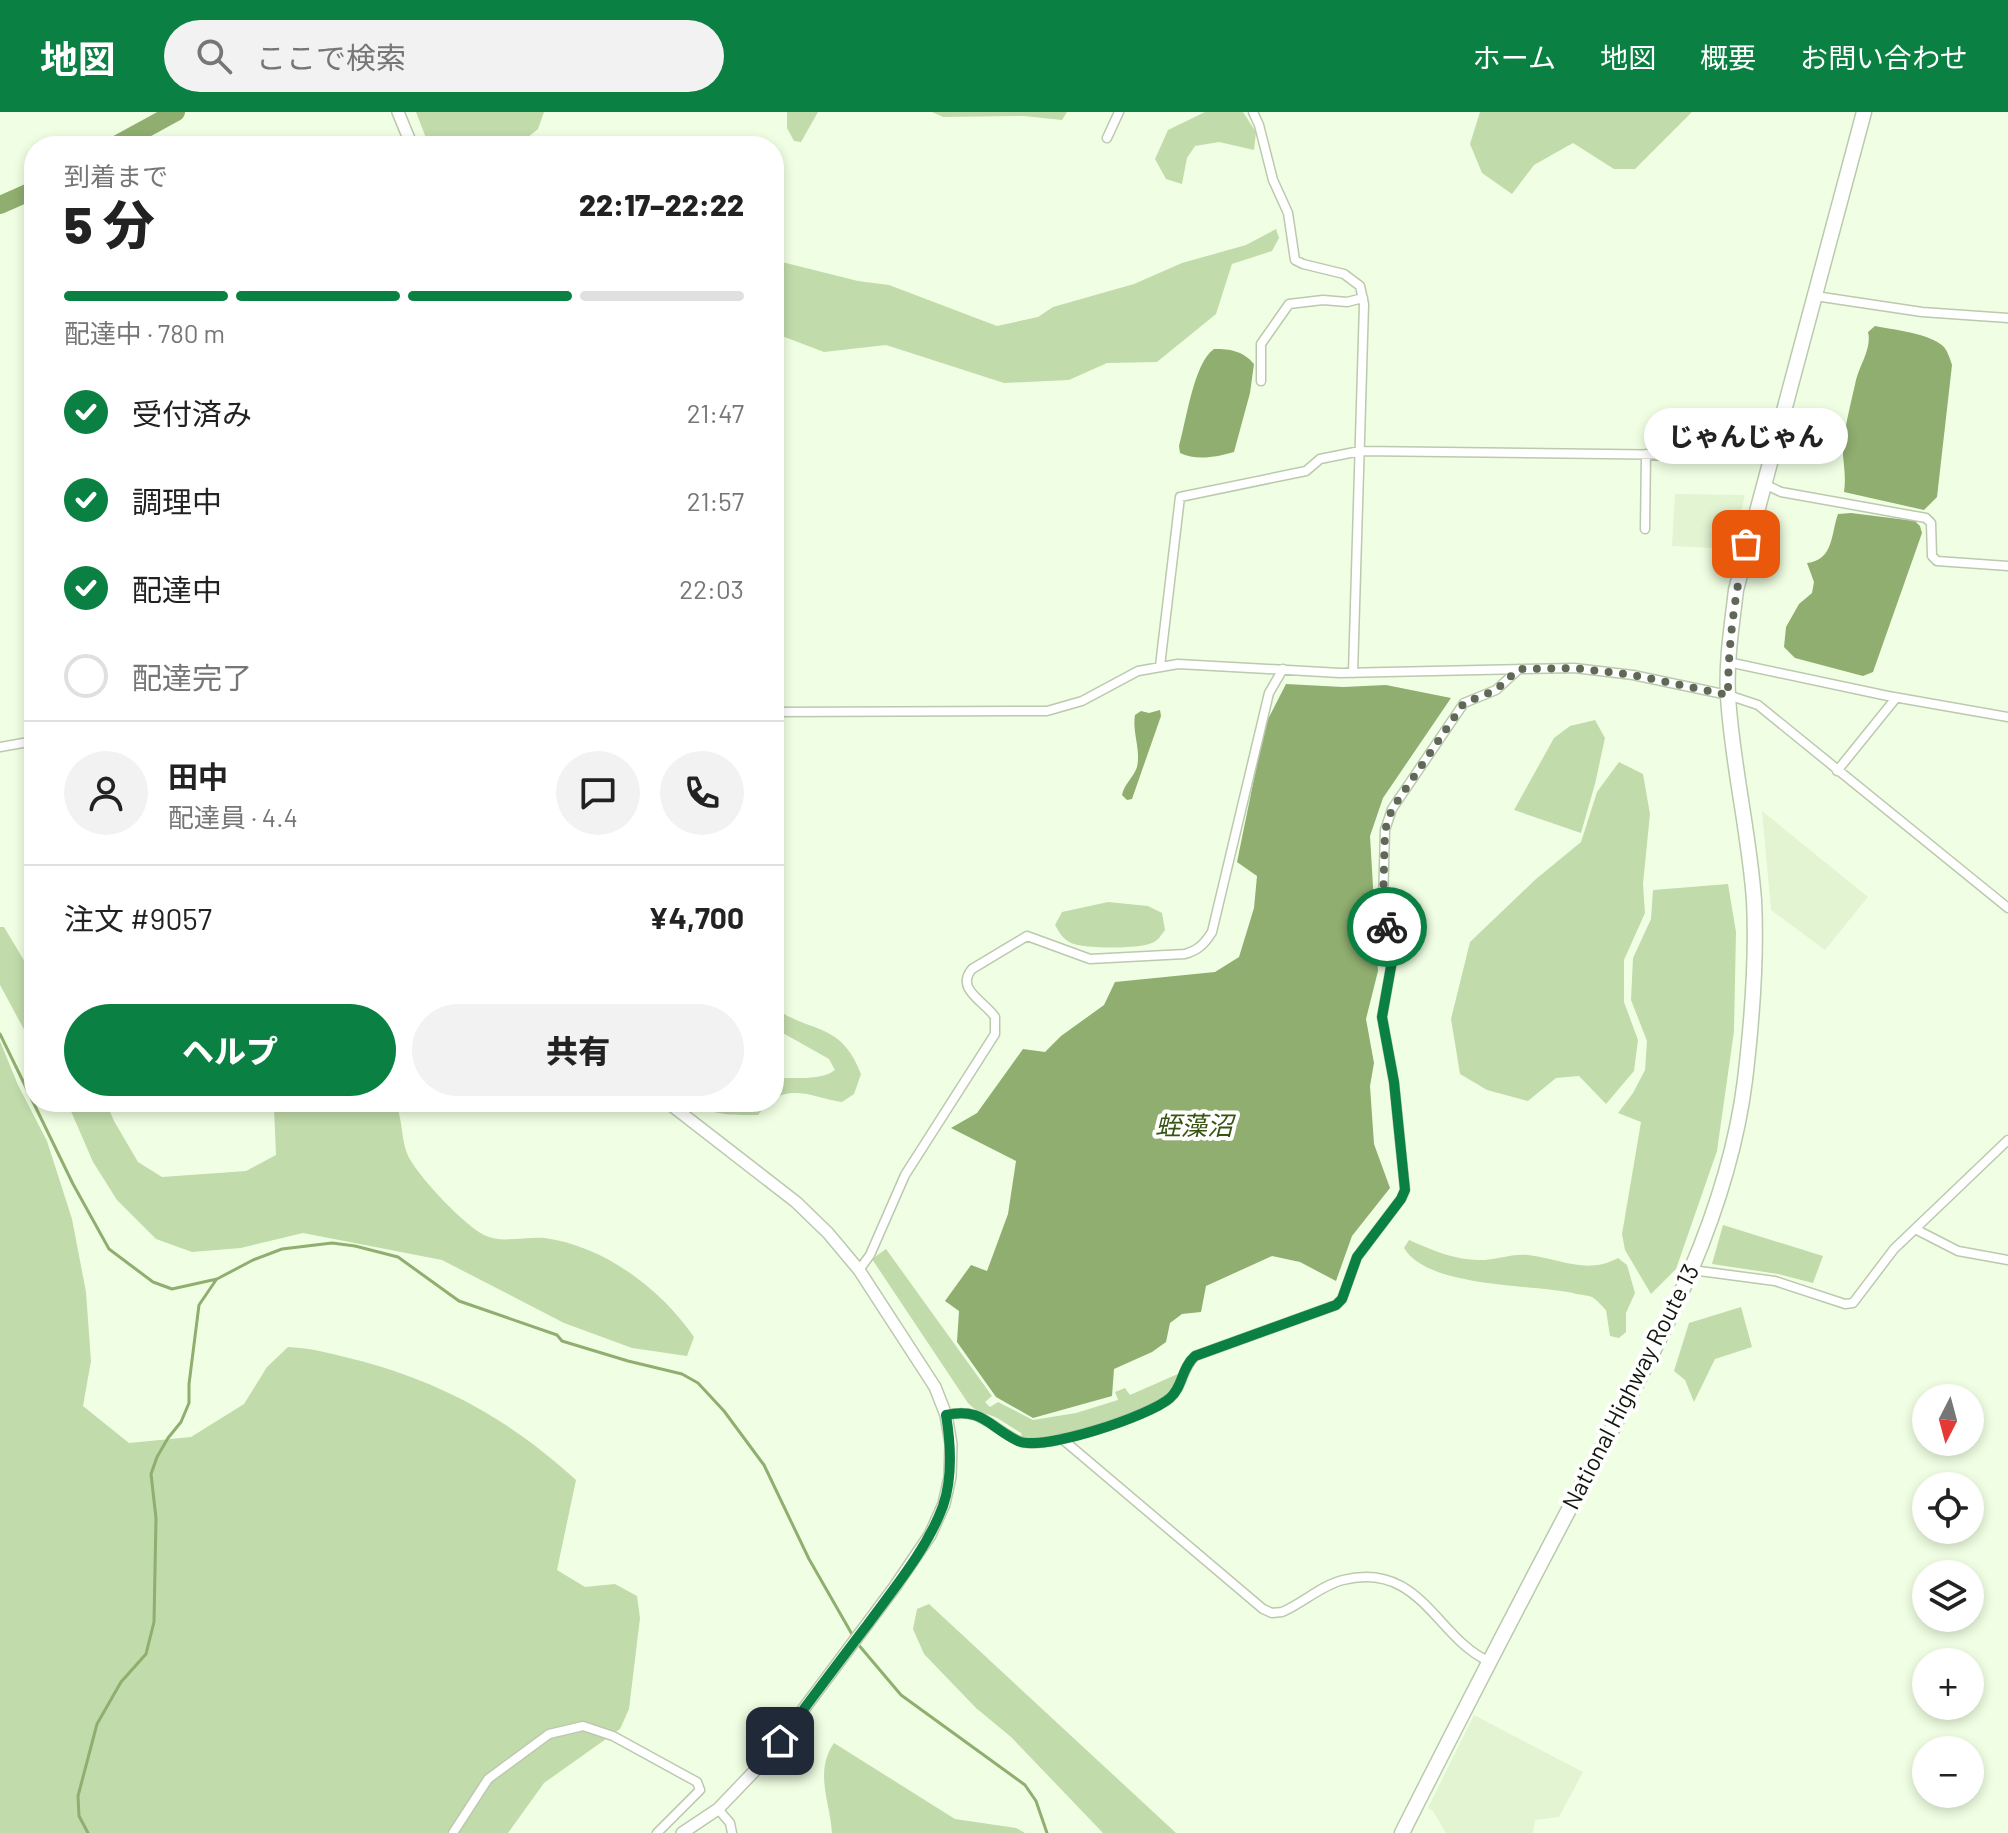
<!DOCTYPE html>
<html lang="ja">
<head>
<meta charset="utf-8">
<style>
	:root { --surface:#fff; --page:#f2f2f2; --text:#222; --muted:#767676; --line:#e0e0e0; --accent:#0b8043 }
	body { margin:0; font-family:Barlow,"Noto Sans JP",sans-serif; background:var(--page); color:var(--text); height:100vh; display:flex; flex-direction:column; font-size:30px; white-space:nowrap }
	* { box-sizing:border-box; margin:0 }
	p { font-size:26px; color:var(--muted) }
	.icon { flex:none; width:44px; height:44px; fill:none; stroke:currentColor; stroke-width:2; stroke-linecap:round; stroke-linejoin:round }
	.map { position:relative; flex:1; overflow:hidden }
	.side { position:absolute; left:24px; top:24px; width:760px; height:976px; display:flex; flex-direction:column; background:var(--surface); border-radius:32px; box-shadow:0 4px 12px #0003 }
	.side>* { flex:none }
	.needle { width:52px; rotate:186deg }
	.buttons { position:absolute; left:1912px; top:1272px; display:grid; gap:16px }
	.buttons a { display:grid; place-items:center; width:72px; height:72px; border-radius:50%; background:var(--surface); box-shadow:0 4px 12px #0003; font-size:40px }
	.pin { position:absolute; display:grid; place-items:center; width:68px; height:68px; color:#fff; margin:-34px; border-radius:16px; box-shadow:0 4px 12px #0006 }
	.courier { position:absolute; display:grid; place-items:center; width:80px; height:80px; margin:-40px; border:6px solid #0b8043; border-radius:50%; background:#fff; color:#222; box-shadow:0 2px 10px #0007 }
	.bubble { position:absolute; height:56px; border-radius:28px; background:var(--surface); box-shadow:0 4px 12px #0003; font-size:26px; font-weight:800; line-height:56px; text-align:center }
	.overview em { font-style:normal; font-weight:800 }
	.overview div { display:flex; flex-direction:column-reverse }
	.overview { display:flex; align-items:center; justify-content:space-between; height:136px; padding:0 40px }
	h1 { font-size:52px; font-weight:800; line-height:60px }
	.bar { display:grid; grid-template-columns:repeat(4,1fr); gap:12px 8px; align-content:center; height:96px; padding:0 40px }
	.bar i { height:10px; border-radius:6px; background:var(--line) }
	.bar .on { background:var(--accent) }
	.bar p { grid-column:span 4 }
	.line { display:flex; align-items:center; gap:20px; padding:0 40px; border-top:2px solid var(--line) }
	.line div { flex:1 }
	.round { display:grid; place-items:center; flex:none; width:84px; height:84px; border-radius:42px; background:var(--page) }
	ol { padding:0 40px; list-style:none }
	li { display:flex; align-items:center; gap:24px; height:88px }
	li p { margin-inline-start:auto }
	li .icon { padding:8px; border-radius:50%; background:var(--accent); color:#fff; stroke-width:4 }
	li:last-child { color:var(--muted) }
	li i { width:44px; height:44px; border:4px solid var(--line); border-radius:50% }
	.cta { display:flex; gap:16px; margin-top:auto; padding:16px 40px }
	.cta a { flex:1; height:92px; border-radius:48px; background:var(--accent); color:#fff; font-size:32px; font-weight:800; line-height:92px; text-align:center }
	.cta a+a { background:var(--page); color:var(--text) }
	header { display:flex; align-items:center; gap:48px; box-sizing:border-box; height:112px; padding:0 40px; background:var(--accent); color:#fff }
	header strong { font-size:38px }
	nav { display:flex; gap:44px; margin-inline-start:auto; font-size:28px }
	.search { width:560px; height:72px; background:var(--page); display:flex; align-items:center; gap:20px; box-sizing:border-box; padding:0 28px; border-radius:44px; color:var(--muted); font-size:30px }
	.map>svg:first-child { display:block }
	.built { fill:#e2f4d2 }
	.green { fill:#c2dbab }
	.water { fill:#8fae6f }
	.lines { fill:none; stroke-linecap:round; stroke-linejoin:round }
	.stream { stroke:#8fae6f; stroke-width:3 }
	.river { stroke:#8fae6f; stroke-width:18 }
	.minor-casing { stroke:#bbc9ae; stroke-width:11 }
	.tertiary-casing { stroke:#bbc9ae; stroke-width:14 }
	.trunk-casing { stroke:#bbc9ae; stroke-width:17 }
	.minor { stroke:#fff; stroke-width:8 }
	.tertiary { stroke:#fff; stroke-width:11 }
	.trunk { stroke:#fff; stroke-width:14 }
	.done { stroke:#606858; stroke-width:8; stroke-dasharray:0 14.4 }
	.route { stroke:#0b8043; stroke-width:10 }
	.labels { text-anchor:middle; stroke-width:8; stroke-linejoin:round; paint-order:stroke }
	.street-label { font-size:24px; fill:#12170d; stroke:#fff }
	.water-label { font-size:26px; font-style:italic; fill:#375411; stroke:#fff }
</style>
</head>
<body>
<header>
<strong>地図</strong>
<div class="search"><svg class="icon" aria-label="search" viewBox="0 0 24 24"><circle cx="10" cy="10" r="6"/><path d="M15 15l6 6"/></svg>ここで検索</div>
<nav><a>ホーム</a><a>地図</a><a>概要</a><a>お問い合わせ</a></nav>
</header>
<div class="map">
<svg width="2008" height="1721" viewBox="0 0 2008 1721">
	<rect width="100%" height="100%" fill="#f0ffe3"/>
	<path class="built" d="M1675,382L1745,383L1733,437L1672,434Z
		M1762,699L1868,785L1825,838L1771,798Z
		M1474,1603L1583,1660L1559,1705L1535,1708L1533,1721H1446L1433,1699L1428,1696Z"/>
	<path class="green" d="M416,0H544L538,17L517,34H429Z
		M787,0H818L801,30L794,29L787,16Z
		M932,0H1067L1062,8L1024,4L943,5Z
		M1205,0H1243L1256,20L1254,38L1219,30L1195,34L1187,46L1182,72L1166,67L1155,47L1168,18Z
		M1480,0H1692L1635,57H1614L1573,31L1534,53L1512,82L1482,61L1470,32Z
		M1276,117L1279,126L1272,139L1232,152L1216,202L1157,250L1107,251L1069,268L1004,271L886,233L824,240L774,221V148L858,169L889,173L997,214L1038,205L1053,195L1134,172L1182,151L1246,133Z
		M1595,608L1605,626L1595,672L1581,721L1514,698L1554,626L1570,614Z
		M1619,650L1643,662L1650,702L1643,772L1645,801L1624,848V890L1638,928L1634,959L1606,992L1579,964L1556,966L1528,989L1487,978L1460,962L1451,907L1470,830L1536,767L1581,730L1597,680Z
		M1728,772L1736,820L1734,919L1717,1039L1676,1157L1651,1182L1625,1138L1622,1122L1641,1010L1618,1001L1633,981L1645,958L1647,929L1631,888L1633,846L1651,807L1653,778Z
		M1108,790L1148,794L1162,801L1165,818C1161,823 1158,829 1152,831C1139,837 1084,837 1071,831C1063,827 1059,820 1055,813L1062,800Z
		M0,815H4L34,865V936L0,873Z
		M774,896C813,922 841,910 861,962L854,982L842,990C819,987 797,974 774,986V967C793,964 819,970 835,958L829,947L774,916Z
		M0,929L18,973L47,1029L72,1107L86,1180L91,1249L83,1294L129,1331L191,1325L244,1292L267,1255L288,1235C314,1236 336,1243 361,1249C446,1272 511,1309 576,1368L557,1458L585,1475L615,1472L637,1484L640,1506L629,1597L620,1617L544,1671L508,1721H0Z
		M67,990H106L114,1009L138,1050L162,1065L246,1059L276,1043L274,996L281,990H395C404,1008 400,1032 411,1049C423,1069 463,1112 484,1123C501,1132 526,1124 545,1126C604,1134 661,1177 694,1225L687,1244L632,1236L564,1211L442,1148L303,1121L241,1136L192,1140L156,1127L117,1088L93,1050Z
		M693,990H768L758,1003C736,1003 710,1004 693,990Z
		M1723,1113L1823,1144L1813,1171L1778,1162L1712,1152Z
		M1409,1128C1432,1138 1454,1148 1479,1148C1496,1148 1513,1141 1528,1143C1561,1147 1587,1163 1618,1146L1627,1153L1635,1181L1626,1201V1220L1619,1226L1610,1224L1606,1198C1602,1194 1597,1188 1592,1185C1587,1183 1579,1183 1573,1181C1530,1172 1428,1176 1404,1136Z
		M886,1137L992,1284L985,1290L990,1295L998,1290L1033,1308L1076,1301L1118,1288L1115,1280L1125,1276L1130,1283L1180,1261L1171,1279L1165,1287C1120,1306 1072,1330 1022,1326L1021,1321C1013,1316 1005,1311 997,1306C986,1301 978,1302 968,1291L872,1147Z
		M1741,1195L1752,1235L1715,1247L1694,1290L1685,1268L1674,1259L1689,1211Z
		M929,1492L1176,1721H1103L1011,1625L976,1596L924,1542L913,1517L917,1497Z
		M834,1631L955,1707L1016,1716L1025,1721H832C830,1689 814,1660 834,1631Z"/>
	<path class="water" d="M1875,214C1894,218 1930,221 1944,235C1948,240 1950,247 1952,253L1937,385L1924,398L1844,380C1846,366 1844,356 1843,343C1843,318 1851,292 1856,268C1860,252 1872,236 1868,220Z
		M1214,237C1231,237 1243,239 1254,252L1250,281L1234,340C1217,345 1196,349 1180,341L1179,334C1186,310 1194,250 1214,237Z
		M1851,401L1915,409L1920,414L1922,421L1873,560L1863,564L1795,546L1784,535L1786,515L1799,492L1812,481L1814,470L1807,451C1834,448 1831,421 1838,402Z
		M1286,572L1343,575L1386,573L1451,586L1383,686L1370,724L1378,859L1366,907L1374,951L1370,974L1374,1032L1390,1076L1352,1124L1336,1169L1300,1150L1272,1144L1206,1174L1201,1200L1182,1202L1170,1211L1166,1230L1152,1240L1114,1257L1112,1284L1033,1306L996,1285L957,1230L959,1199L945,1189L971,1153L987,1159L1008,1102L1016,1049L951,1016L977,1001L1023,937L1045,940L1061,924L1104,893L1115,870L1215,860L1239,845L1254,796L1257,764L1237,750L1265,613Z
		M1160,598L1161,604L1132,687L1127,688L1122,683C1124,672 1134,665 1137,655C1141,638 1132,620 1135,603L1141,599L1149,601Z"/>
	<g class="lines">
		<path class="stream" d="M0,922L73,1072L109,1137L153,1170L172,1177L217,1167L253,1148L282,1137L332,1131L355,1134L398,1145L459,1189L557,1223L562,1229L628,1249L682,1262L698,1271L724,1299L764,1353L809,1447L853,1524
			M857,1531L901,1583L1025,1673L1036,1689L1047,1721
			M88,1721L79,1704L78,1684L97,1612L121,1570L146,1542L154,1510L156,1406L151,1362L157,1345L168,1326L181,1310L189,1291V1272L199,1193L216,1168"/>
		<path class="river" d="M114,34L176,0
			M0,93L34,78"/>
		<g class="minor-casing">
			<path id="minor" d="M1253,0L1259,13L1273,68L1288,101L1295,148L1303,152L1344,162L1360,174L1364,192L1353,561
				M1107,26L1119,0
				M1815,184L1922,200L2008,206
				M1261,269V232L1289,192L1323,188L1347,190L1363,186
				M1764,372L1781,380L1926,406L1931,411L1932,444L1937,449L2008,454
				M1645,417L1646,342
				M1728,550L1888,584L2008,605
				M1160,554L1180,385L1306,359L1320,347L1360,339L1770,344
				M774,600L1047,599L1082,589L1138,559L1178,552L1340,561L1574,556L1633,563L1728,583L1758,593L2008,796
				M0,635L34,629
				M1837,659L1896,586
				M1917,1118L1958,1139L2008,1148
				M859,1158L870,1143L905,1063L995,922V905C984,889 955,877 972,857L1027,824L1090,847L1185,842C1199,838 1205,831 1212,820L1269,581L1283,557
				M1692,1158L1775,1169L1845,1192L1853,1191L1894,1137L2008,1028
				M946,1303C982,1295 989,1315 1019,1329C1041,1340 1150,1303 1170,1286C1183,1275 1182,1256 1195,1244L1336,1193L1342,1187L1357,1145L1401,1087L1405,1078L1394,970L1382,905L1392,849L1383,791L1385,718L1392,697L1464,591L1496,578L1519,557
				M1061,1326L1263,1497L1272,1501L1282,1500C1303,1491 1322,1473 1343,1468C1420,1449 1436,1525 1488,1549
				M718,1697L730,1711L732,1721
				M453,1721L488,1667L549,1622L583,1614L613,1624L697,1670L700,1678L657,1721"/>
		</g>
		<g class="tertiary-casing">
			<path id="tertiary" d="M398,0L412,34
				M667,990L796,1090L828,1121L859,1158L935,1275L946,1303L951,1332L950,1365L944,1392L930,1423L894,1476L767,1646L718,1697L682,1721"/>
		</g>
		<g class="trunk-casing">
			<path id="trunk" d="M1402,1721C1459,1608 1517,1496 1576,1384C1647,1251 1726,1120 1745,968C1752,909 1757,847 1754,788C1749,719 1732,652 1728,584C1726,548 1732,513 1736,478L1864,0"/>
		</g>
		<use href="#minor" class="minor"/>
		<use href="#tertiary" class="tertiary"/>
		<use href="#trunk" class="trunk"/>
	</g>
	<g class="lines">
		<path class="done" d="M1387,815L1383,791L1385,718L1392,697L1464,591L1496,578L1519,557L1574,556L1633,563L1728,583C1728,532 1735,482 1746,432"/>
		<path class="route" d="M780,1629C809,1590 838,1551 868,1512C895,1475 927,1437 943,1394C953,1365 951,1333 946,1303C982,1295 989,1315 1018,1329C1042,1340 1150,1304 1170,1286C1183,1275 1181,1256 1195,1244L1336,1193L1342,1187L1357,1145L1401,1087L1405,1078L1394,970L1382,905L1392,849L1387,815"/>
	</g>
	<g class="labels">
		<g class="street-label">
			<text transform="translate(1631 1275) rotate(-63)" y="8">National Highway Route 13</text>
		</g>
		<g class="water-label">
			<text x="1194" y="1023">蛭藻沼</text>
		</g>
	</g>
</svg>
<div class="buttons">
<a><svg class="needle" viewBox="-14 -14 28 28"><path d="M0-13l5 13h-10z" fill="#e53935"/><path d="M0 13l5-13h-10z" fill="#767676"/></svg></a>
<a><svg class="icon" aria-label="locate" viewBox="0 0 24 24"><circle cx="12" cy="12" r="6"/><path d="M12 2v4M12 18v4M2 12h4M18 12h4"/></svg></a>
<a><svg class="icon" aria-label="layers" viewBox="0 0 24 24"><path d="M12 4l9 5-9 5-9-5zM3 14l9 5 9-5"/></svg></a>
<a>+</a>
<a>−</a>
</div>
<div class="pin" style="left:1746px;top:432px;background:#ea580c"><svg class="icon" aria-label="bag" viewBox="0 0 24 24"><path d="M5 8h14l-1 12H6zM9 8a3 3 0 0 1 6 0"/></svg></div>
<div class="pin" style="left:780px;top:1629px;background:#1f2937"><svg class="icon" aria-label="home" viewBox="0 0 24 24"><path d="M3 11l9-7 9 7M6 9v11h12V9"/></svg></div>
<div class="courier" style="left:1387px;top:815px"><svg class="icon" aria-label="bike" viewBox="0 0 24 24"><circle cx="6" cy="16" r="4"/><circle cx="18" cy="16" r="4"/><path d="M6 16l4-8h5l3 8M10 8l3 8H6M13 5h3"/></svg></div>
<div class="bubble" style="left:1644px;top:296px;width:204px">じゃんじゃん</div>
<section class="side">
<div class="overview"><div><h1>5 分</h1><p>到着まで</p></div><em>22:17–22:22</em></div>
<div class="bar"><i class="on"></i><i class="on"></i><i class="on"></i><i></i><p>配達中 · 780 m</p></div>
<ol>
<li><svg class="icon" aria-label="check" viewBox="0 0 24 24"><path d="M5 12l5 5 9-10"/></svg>受付済み<p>21:47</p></li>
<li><svg class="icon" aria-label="check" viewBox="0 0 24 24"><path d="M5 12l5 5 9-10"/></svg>調理中<p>21:57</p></li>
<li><svg class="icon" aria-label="check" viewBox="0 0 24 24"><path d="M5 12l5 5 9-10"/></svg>配達中<p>22:03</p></li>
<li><i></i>配達完了</li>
</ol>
<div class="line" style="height:144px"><a class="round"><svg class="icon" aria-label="person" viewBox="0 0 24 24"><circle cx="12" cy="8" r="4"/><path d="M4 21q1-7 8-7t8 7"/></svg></a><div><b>田中</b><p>配達員 · 4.4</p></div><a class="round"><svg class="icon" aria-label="chat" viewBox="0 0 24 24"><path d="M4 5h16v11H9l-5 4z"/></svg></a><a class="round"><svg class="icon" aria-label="phone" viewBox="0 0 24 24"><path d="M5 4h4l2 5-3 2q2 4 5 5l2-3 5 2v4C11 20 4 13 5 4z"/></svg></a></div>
<div class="line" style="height:104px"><div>注文 #9057</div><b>¥4,700</b></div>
<div class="cta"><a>ヘルプ</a><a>共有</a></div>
</section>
</div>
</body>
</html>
